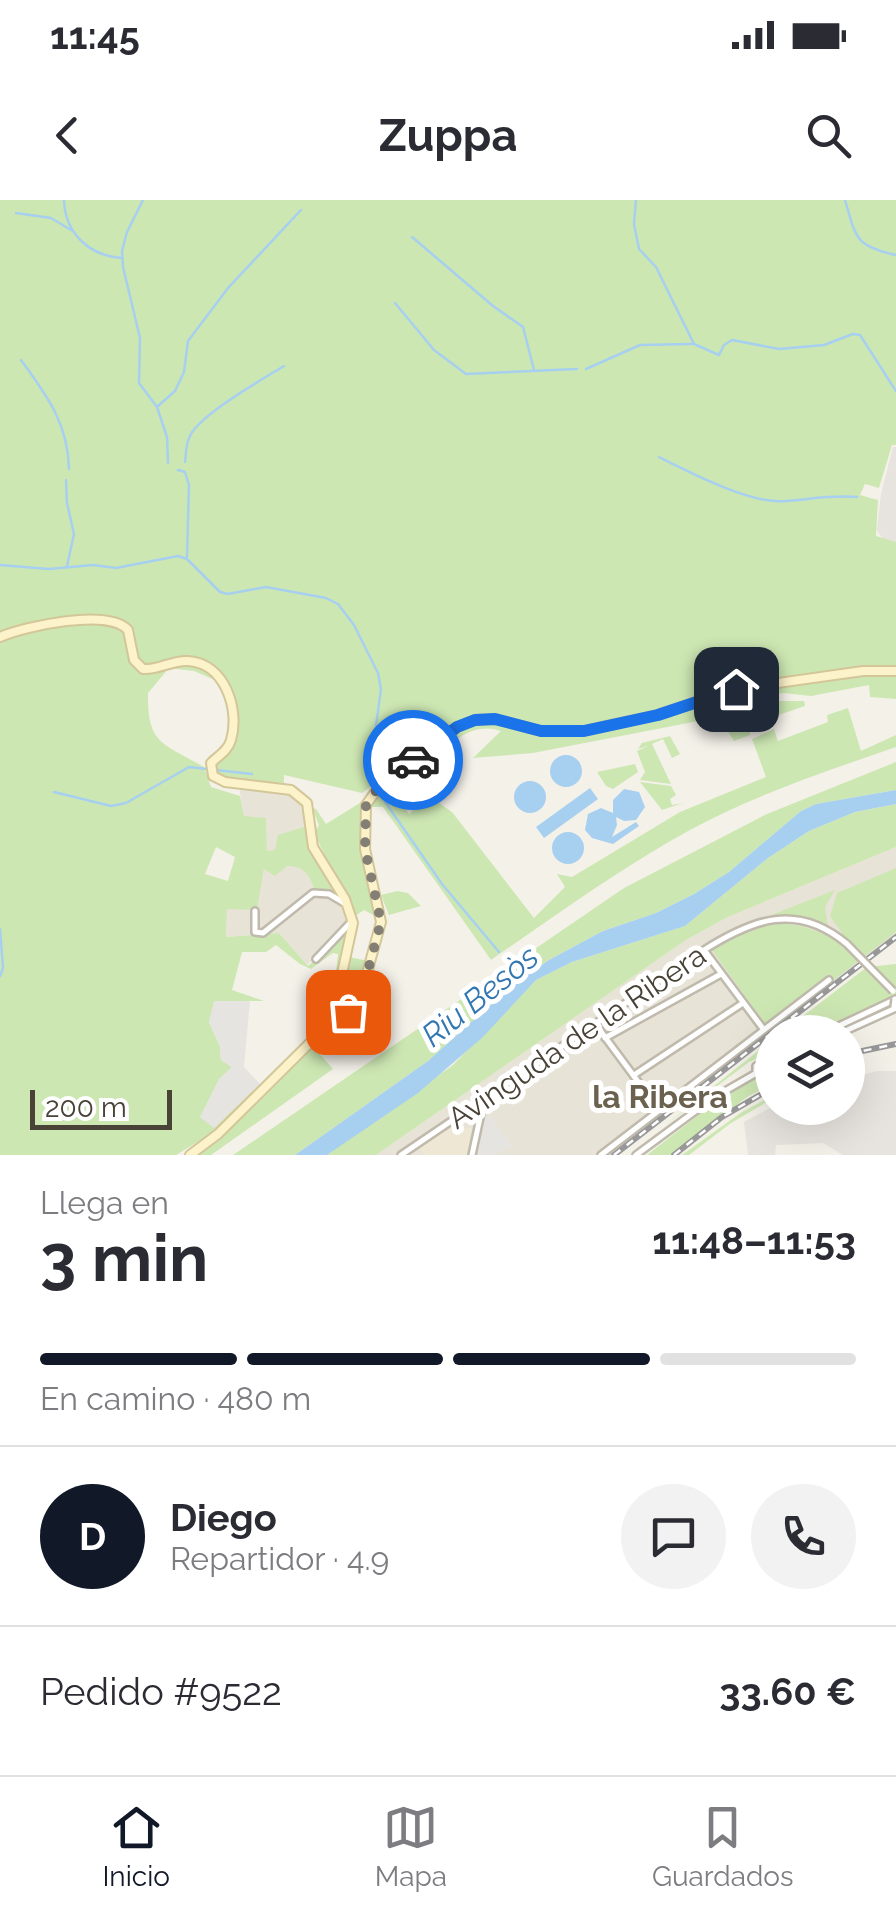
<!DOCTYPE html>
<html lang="es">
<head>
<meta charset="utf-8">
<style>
	:root { --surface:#fff; --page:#f2f2f3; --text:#2b2b33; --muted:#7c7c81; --line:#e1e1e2; --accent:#111827 }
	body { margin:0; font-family:Raleway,sans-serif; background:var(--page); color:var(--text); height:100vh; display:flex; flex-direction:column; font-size:38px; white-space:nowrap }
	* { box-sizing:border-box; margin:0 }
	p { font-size:32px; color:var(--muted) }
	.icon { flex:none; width:55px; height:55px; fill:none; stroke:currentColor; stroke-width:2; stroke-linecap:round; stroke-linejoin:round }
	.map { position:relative; height:955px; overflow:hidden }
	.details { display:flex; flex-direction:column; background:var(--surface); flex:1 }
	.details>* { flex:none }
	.controls { position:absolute; left:755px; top:815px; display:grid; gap:20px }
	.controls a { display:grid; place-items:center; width:110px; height:110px; border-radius:50%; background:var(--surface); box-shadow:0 10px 40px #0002; font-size:50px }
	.scale { position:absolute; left:30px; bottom:25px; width:142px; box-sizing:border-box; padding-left:10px; border:5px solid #484237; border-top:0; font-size:28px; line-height:35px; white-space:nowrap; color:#484237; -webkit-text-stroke:8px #fff; paint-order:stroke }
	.pin { position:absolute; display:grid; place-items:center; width:85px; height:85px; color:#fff; margin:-42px; border-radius:20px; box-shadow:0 5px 15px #0006 }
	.courier { position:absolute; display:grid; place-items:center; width:100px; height:100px; margin:-50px; border:8px solid #1a73e8; border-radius:50%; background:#fff; color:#222; box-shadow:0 2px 12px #0007 }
	.summary em { font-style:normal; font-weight:700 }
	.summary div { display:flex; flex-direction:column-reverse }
	.summary { display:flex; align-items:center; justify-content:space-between; height:170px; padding:0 40px }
	h1 { font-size:65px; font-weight:700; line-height:75px }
	.bar { display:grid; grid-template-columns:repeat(4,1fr); gap:15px 10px; align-content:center; height:120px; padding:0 40px }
	.bar i { height:12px; border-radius:8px; background:var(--line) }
	.bar .selected { background:var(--accent) }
	.bar p { grid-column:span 4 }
	.line { display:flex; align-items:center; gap:25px; padding:0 40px; border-top:2px solid var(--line) }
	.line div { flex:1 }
	.round { display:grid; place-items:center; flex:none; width:105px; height:105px; border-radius:52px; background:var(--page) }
	.status { display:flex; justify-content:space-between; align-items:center; height:70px; padding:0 50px; background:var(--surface); direction:ltr }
	.status svg { height:28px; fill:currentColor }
	header { display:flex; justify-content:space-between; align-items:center; height:130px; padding:0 40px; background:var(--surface); font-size:45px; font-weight:700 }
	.menu { display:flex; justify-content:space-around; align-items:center; height:140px; border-top:2px solid var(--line); background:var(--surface); font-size:28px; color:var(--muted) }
	.menu a { display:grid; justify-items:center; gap:5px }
	.menu .selected { color:var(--accent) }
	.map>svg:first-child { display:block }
	.residential { fill:#e8e3d7 }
	.industrial { fill:#e7e3de }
	.education { fill:#ede7d3 }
	.green { fill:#cde7b3; fill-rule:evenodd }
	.parking { fill:#e6e4e1 }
	.water { fill:#a7cfef }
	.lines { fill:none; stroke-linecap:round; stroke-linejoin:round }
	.stream { stroke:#a7cfef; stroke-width:2.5 }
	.street-casing { stroke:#c0baac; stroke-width:10 }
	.secondary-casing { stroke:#d3c699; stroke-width:12 }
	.street { stroke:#fff; stroke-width:5 }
	.secondary { stroke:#fdf3ca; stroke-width:8 }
	.rail-casing { stroke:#989898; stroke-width:6 }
	.rail { stroke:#fff; stroke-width:2.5; stroke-dasharray:8; stroke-linecap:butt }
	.street-bridge-casing { stroke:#c0baac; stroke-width:10; stroke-linecap:butt }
	.street-bridge { stroke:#fff; stroke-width:5 }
	.done { stroke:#847f75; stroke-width:10; stroke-dasharray:0 18 }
	.route { stroke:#1a73e8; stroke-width:12 }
	.labels { text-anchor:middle; stroke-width:10; stroke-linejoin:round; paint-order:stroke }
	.street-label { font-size:30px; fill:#484237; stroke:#fff }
	.water-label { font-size:32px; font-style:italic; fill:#3276b2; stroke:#fff }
	.neighbourhood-label { font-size:32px; font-weight:bold; fill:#6a614f; stroke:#fff }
</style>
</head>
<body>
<div class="status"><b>11:45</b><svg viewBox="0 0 49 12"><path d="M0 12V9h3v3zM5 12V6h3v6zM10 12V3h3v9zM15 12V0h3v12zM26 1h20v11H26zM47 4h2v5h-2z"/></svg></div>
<header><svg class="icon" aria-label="back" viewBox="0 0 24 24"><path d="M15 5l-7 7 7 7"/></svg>Zuppa<svg class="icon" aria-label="search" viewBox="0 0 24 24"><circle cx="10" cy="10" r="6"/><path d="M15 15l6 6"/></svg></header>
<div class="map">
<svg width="896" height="955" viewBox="0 0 896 955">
	<rect width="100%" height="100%" fill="#f4f1e9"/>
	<path class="residential" d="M239,587L291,592L303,601L308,627L294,654L310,675L317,696H329L340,704L347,724L307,765L279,733L226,737L227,709H257L267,652L266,619L244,617Z
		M896,647V734L609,955H376L686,740L728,717Z"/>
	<path class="industrial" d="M893,247H896V342L884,341L877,330L881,294Z
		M877,871H896V955H843L823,943L776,945L775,955H748L744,922L772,907L848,908V879Z"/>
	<path class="education" d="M458,922L463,928H472L467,955H424L419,947Z"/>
	<path class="green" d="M0,0H896V245H892L879,288L865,284L860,295L878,300L876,336L896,342V466L875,465L733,485L620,521L582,528H551L483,516L464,520L449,528L413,520L411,555L408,561L362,593L284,575V585C262,582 231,586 214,570C219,561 225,560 231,552C243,537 238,502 231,487L194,471L169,468L148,493C147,545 163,543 204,567L211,587L240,596L244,616L266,618L267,651L275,650L278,635L307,626V641L342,699L333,692L315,691C310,675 304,666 287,666L275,676L264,669L257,710L227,709L226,737L279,733L308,766L349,729L338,777L335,780L338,754L333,753L311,769L300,764L276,745L266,752H242L232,790L264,801H231L209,822L220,846L221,860L232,867L215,927L250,890L253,892L209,935L176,955H0ZM216,647L235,657L228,681L205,674Z
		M864,473L896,474V499L870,497L869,485L811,496L784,493L758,496L766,487Z
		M744,491L749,492L752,501H804L805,506L750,525V535L734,541L719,517L533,553L473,558L501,531C477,523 461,535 443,550L446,555L439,561L438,545C446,539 455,531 463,527C493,513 532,535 563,535C625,536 684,506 744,491Z
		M848,508L861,551L896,535V547C827,571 754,595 690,630C621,668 556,715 491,760L383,607H372L377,595L388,585L409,614L429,596L452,612L534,718L565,687L557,674L572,677L680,612L766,577L752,539L774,529L778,541L828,522L827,515Z
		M670,536L680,554L672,558L663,539L652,544L671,584L640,580L645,572L637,551L648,546L638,549L642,543Z
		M896,562V590L816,604L801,611L729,672L694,694L656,713L603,731L549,760L515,783L428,861L295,955H233L624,688L767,614Z
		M635,564L638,572L613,589L606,586L597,572Z
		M640,582L671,586L676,595L670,599L672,605L683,603L662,610Z
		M363,601L360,641L379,723L376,727L375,716L364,710L355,716L314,633L319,625L312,608L316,609L326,624Z
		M896,604V647L728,717L686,740L376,955H327L453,865L536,780L572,762L685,726L768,658L809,631L855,612Z
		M896,668V732L812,797L811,793L766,825L712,750C761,723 783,713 836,740L842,733L830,716L837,693Z
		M835,690L825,707L828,727L799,717L769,716Z
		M397,691L408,693L421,706L389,715L381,695Z
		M349,754L353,758L369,761L356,784L345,778Z
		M896,764V796L818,832H782L867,767Z
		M772,840V852L749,862L664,926Z
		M312,845L333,869L211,955H195Z
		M771,870L772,884L747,897L670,955H647L715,902Z
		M772,896V899L731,923L689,955H682L742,912Z"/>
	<path class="parking" d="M214,801H250L244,867L260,884L214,928L200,917L219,879L232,867L221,860L220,846L209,822Z
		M491,916L512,946L494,955H477L484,918Z"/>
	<path class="water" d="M550 571a16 16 0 1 1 32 0a16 16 0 1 1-32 0Z
		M514 597a16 16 0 1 1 32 0a16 16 0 1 1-32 0Z
		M590,588L598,599L544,638L536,627Z
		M624,589L639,592L645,607L636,620L624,621L616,617L617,625L612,637L636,622L639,626L613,644L592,638L585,630L588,614L601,608L613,613V600Z
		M896,590V604L855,612L809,631L768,658L685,726L572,762L536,780L483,837L418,893L327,955H295L428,861L515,783L549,760L603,731L656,713L694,694L729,672L801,611L816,604Z
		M552 648a16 16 0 1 1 32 0a16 16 0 1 1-32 0Z"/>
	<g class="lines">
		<path class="stream" d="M64,0C65,34 90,56 122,58
			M143,0L127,32L122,51L123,67L140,138L139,183L157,207L167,237L168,263
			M636,0L634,24L639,49L656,67L694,144L719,155L724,145L732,140L779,149L824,145L853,134L860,135L896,191
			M845,0C856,37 854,46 896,55
			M16,13L51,18L71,30
			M412,37L493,106L523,127L534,170
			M395,103L434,150L466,174L577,169
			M21,160C47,196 68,223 69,269
			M586,169L640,145L692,144
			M158,206L175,191L184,172L188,141L228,88L301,10
			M659,257C689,272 752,305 786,301C812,299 830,295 857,297
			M185,262C186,254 186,244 189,238C197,216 263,179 284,166
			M178,270L185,272L189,285L187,357
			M66,280L67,303L74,334L67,366
			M0,365L49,369L93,365L116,368L178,356L187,359L220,392L228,394L266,387L326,398L338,404L354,425L378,473L381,489L375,533L378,553L374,583
			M54,592L111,606L126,603L189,567L252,574
			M381,596L442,684L499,752
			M0,729L3,768L0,776
			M512,766L523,780"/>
		<g class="street-casing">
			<path id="street" d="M255,711V732L263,733L313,693L329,694L346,704
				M704,750L764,830
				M316,759L352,721
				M596,825L659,910
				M826,832L896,799
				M843,832L896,808
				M605,838L721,774
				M756,873V866L772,857
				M634,875L743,803
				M401,955L704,750C753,719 797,702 847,744
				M472,955L483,904
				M601,955L829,780
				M636,955L713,898L772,864"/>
		</g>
		<g class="secondary-casing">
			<path id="secondary" d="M0,437C26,426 108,408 128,430L134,460L143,469C159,470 172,460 188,461C225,463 240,510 231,540C228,551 218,556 211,563L213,576L225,582L291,590L307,603L313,647L345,699L353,723L332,820
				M338,791L352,788L360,798
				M190,955L218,934L340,813L358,806L381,722L365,649L366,605L378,588L457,527L475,520L495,519L541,531H583L657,515L736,489L863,471H896"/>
		</g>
		<use href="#street" class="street"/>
		<use href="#secondary" class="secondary"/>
		<g class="rail-casing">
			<path id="rail" d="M848,854L896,844
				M614,955L896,737
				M674,955L722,917L772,888"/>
		</g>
		<use href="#rail" class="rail"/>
		<g class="street-bridge-casing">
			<path id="street-bridge" d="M847,744L893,791
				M894,806L895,799"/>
		</g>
		<use href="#street-bridge" class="street-bridge"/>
	</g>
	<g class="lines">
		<path class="done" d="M348,812L359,804L381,722L365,649L366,605L378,588L413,560"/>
		<path class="route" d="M413,560L457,527L475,520L495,519L541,531H584L658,515L736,489"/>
	</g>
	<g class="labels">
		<g class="street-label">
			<text transform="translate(577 837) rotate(-34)" y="10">Avinguda de la Ribera</text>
		</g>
		<g class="water-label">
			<text transform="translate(480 796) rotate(-39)" y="11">Riu Besòs</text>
		</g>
		<g class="neighbourhood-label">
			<text x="660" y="908">la Ribera</text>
		</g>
	</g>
</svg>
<div class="controls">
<a><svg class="icon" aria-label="layers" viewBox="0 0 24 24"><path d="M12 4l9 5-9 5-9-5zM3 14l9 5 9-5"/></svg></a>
</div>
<div class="scale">200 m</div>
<div class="pin" style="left:348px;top:812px;background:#ea580c"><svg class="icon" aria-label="bag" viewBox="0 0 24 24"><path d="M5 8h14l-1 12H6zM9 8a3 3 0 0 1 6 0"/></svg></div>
<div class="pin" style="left:736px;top:489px;background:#1f2937"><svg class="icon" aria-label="home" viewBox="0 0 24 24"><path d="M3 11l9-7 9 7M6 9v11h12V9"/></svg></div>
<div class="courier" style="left:413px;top:560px"><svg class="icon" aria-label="car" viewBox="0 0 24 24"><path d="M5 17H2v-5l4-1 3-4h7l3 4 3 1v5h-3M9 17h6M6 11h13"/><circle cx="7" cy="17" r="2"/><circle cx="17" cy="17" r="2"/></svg></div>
</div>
<section class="details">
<div class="summary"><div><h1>3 min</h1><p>Llega en</p></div><em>11:48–11:53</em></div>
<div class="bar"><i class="selected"></i><i class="selected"></i><i class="selected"></i><i></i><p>En camino · 480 m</p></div>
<div class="line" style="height:180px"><b class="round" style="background:var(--accent);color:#fff">D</b><div><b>Diego</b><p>Repartidor · 4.9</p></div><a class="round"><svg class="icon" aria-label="chat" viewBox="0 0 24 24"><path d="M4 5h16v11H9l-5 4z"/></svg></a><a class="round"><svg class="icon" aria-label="phone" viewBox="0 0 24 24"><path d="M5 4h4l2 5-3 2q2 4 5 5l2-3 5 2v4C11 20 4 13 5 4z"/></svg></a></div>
<div class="line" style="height:130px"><div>Pedido #9522</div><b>33.60 €</b></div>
</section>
<nav class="menu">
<a class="selected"><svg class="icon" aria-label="home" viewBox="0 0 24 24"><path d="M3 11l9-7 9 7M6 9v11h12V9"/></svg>Inicio</a>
<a><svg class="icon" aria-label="map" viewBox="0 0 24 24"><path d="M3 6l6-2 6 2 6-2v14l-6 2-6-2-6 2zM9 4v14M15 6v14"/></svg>Mapa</a>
<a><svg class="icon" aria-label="saved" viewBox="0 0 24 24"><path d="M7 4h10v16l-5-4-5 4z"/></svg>Guardados</a>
</nav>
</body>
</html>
